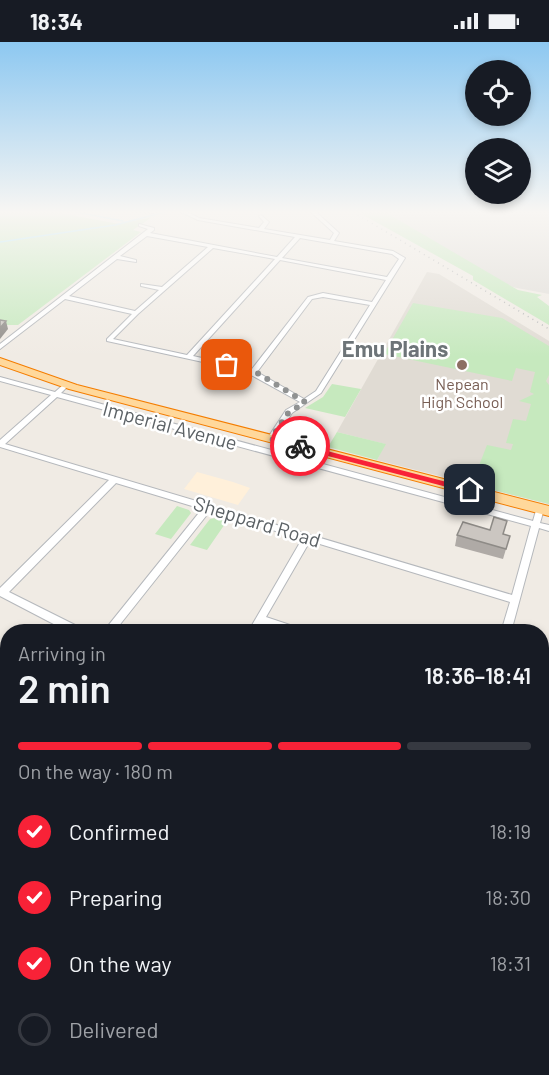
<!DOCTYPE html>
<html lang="en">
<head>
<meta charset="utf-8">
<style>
	:root { --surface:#171b24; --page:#242831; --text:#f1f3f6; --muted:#9ea1a6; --line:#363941; --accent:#f82237 }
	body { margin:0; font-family:Barlow,sans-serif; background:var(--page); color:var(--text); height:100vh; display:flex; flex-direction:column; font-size:22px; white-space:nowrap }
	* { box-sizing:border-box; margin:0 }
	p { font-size:20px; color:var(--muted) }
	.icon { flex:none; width:33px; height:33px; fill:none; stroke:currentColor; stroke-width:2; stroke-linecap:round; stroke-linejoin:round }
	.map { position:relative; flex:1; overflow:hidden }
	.details { position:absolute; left:0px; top:582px; width:549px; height:452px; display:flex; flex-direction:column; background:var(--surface); border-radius:24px 24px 0 0; box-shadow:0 3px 9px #0003 }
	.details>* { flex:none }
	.controls { position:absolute; left:465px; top:18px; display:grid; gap:12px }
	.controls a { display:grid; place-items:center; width:66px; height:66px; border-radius:50%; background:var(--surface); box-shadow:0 3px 9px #0003; font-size:30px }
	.pin { position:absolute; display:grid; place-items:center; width:51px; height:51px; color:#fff; margin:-26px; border-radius:12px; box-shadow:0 3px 9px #0006 }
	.courier { position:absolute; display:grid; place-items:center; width:60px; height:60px; margin:-30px; border:4px solid #f82237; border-radius:50%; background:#fff; color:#222; box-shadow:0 2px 8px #0007 }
	.head em { font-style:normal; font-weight:600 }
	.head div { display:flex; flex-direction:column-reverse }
	.head { display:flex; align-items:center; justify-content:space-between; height:102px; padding:0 18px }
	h1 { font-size:39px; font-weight:600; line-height:45px }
	.bar { display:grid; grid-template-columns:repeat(4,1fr); gap:9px 6px; align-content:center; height:72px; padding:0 18px }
	.bar i { height:8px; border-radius:4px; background:var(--line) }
	.bar .selected { background:var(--accent) }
	.bar p { grid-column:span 4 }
	ol { padding:0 18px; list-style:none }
	li { display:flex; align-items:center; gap:18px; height:66px }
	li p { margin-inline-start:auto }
	li .icon { padding:6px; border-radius:50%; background:var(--accent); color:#fff; stroke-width:4 }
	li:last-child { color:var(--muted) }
	li i { width:33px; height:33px; border:3px solid var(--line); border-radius:50% }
	.status { display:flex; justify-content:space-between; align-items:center; height:42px; padding:0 30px; background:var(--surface); direction:ltr }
	.status svg { height:16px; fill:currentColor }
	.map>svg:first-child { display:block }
	.commercial { fill:#fff0da }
	.industrial { fill:#e0ddd8 }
	.education { fill:#e0dbd3 }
	.green { fill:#c6e9be }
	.water { fill:#a5e7ff }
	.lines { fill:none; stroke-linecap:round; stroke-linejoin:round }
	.stream { stroke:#a5e7ff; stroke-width:1.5 }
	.minor-casing { stroke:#b5b8bc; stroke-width:2 }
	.tertiary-casing { stroke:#b5b8bc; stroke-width:3 }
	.trunk-casing { stroke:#f47d00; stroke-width:2 }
	.minor { fill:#fff; fill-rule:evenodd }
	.tertiary { fill:#fff; fill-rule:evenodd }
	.trunk { fill:#ffd89b; fill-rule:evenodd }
	.rail { stroke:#b3b4b5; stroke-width:1.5; stroke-dasharray:1 4.5; stroke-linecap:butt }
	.wall { fill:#afaaa6 }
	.shaded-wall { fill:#8e8b87 }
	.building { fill:#cbc6c1; stroke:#8e8b87; stroke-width:1.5 }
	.route { fill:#f82237 }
	.done { stroke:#909292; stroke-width:6; stroke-dasharray:0 10.8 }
	.education-dot { fill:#8d6e63; stroke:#fff; stroke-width:2 }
	.labels { text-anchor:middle; stroke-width:5; stroke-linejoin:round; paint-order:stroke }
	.far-education-label { font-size:16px; fill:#785e54; stroke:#fff }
	.street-label { font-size:20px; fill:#5c6266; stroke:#fff }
	.far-district-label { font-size:22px; font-weight:bold; fill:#6d7478; stroke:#fff }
</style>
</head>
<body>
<div class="status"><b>18:34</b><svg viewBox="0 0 49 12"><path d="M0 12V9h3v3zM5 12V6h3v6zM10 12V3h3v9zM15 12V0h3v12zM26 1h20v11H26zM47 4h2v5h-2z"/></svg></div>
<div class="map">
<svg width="549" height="1033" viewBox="0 0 549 1033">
	<rect width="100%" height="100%" fill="#f0ebe4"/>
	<path class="commercial" d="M197,430L233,440L250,446L238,463L184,447Z"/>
	<path class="industrial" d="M382,170H549V252L512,245Z"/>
	<path class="education" d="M427,230L439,232L549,299V462L377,418L385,402L337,390Z"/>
	<path class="green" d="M0,170H55L119,182L176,170L152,175L133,188L141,190L18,283H0Z
		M358,170H385L518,248L542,253L537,255L549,264V283L473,238V234Z
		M413,261L502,276L549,304V333L546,339L549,343V462L489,447L478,426L487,403L511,408L513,402L506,401L513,377L526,379L531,362L519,359L534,352L530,350L535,330L516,326L512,339L384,312Z
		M332,342L361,347L345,375L305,366L323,355Z
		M337,390L386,402L377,418L328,405Z
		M177,464L189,468L191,471L171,497L155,492Z
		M215,476L227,479L207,508L190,503L210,477Z
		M0,729L7,734V797L0,792Z
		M365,1026H451L461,1033H371Z"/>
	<path class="water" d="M0,803L8,808V1026H310L319,1033H0Z"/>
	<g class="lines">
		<path class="stream" d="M76,170L123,179
			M0,200L115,183L165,170"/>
		<g class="minor-casing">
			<path id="minor" d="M137,170H156L154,171Z
				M181,170H188L199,176L259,186L264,180L259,174L261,173L269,180L264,187L330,198L334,191L311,170H316L339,191L334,199L393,209L405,216L321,351L292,371L274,399H268L267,397L286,368L300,360L244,329L107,299V297L132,272L65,257L0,307V302L148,187L139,184V182L154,186V188L150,191L277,215L295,195L198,178ZM147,194L208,205L162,245L141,242V244L159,248L135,269L69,254L117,217L136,220V218L120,214ZM300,196L392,212L399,217L387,235L282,216ZM213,206L275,217L187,313L113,297L138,272ZM280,218L386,238L372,260L323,251L308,255L252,327L193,314ZM323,255L370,263L316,349L304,357L257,330L312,257Z
				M0,335L55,350L63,343H67V345L61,351L533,479L537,465H543L544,467L540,481L549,483V489L539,486L511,590H501L510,560L310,499L266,575L302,587L303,590H285L263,582L258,590H248L302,497L210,469L114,590H103L202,467L116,441L9,550L83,587L84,590H69L0,554V546L109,438L0,405V398L51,353L0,339ZM57,355L531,484L512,553L5,402Z
				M542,678L549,682V693L542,689Z
				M8,691V704L0,709V696Z
				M542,825L549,827V840L542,837Z"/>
		</g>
		<g class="tertiary-casing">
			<path id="tertiary" d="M0,713L8,716V729L0,726Z
				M468,1026H496L500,1033H472Z"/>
		</g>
		<g class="trunk-casing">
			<path id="trunk" d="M0,316L77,343L549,464V474L69,347L0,323Z"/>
		</g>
		<use href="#minor" class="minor"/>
		<use href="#tertiary" class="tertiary"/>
		<use href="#trunk" class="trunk"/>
		<path class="rail" d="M353,170L549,287"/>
	</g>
	<path class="wall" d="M503,492L506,507L503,517L455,504L457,493Z"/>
	<path class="shaded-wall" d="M6,279L8,287L0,297V286Z"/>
	<path class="building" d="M0,278L6,279L0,286Z
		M494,475L507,479L503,492L510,494L506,507L457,493L463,480L490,488Z"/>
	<linearGradient id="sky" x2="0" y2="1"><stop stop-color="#8dc8f1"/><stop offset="0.54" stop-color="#f8f6f3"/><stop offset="1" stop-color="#f8f6f3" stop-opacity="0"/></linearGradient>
	<rect width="549" height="315" fill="url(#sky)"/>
	<path class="route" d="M300,402L470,446L474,448L470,451L297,406L296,404Z"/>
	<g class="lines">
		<path class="done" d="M227,323L254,329L305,360L287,372L271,397L300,404"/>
	</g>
	<circle class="education-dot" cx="462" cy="323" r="6"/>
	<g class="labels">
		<g class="far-education-label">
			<text x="462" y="348">Nepean<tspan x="462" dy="18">High School</tspan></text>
		</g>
		<g class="street-label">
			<text transform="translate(170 384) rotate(15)" y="7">Imperial Avenue</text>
			<text transform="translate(257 480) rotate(17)" y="7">Sheppard Road</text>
		</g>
		<g class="far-district-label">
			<text x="395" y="315">Emu Plains</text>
		</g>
	</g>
</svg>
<div class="controls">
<a><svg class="icon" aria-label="locate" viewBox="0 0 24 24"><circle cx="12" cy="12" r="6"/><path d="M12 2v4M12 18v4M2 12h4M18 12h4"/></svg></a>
<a><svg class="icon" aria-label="layers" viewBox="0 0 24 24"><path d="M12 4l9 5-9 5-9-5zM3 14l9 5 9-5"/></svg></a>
</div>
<div class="pin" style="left:227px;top:323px;background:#ea580c"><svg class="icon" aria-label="bag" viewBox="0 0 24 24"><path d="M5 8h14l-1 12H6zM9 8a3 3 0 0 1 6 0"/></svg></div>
<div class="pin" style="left:470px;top:448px;background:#1f2937"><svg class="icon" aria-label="home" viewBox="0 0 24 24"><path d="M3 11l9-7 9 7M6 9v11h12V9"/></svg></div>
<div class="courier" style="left:300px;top:404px"><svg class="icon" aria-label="bike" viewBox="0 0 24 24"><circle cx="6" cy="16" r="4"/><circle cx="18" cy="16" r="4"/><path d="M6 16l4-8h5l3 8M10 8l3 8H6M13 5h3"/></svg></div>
<section class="details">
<div class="head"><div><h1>2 min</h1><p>Arriving in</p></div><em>18:36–18:41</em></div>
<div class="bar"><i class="selected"></i><i class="selected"></i><i class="selected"></i><i></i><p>On the way · 180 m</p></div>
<ol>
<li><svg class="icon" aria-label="check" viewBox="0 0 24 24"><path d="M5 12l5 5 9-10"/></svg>Confirmed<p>18:19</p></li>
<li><svg class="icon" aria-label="check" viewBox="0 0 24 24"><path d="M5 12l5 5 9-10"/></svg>Preparing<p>18:30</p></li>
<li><svg class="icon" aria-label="check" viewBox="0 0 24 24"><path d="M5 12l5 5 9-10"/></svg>On the way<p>18:31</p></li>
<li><i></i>Delivered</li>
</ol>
</section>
</div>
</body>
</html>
